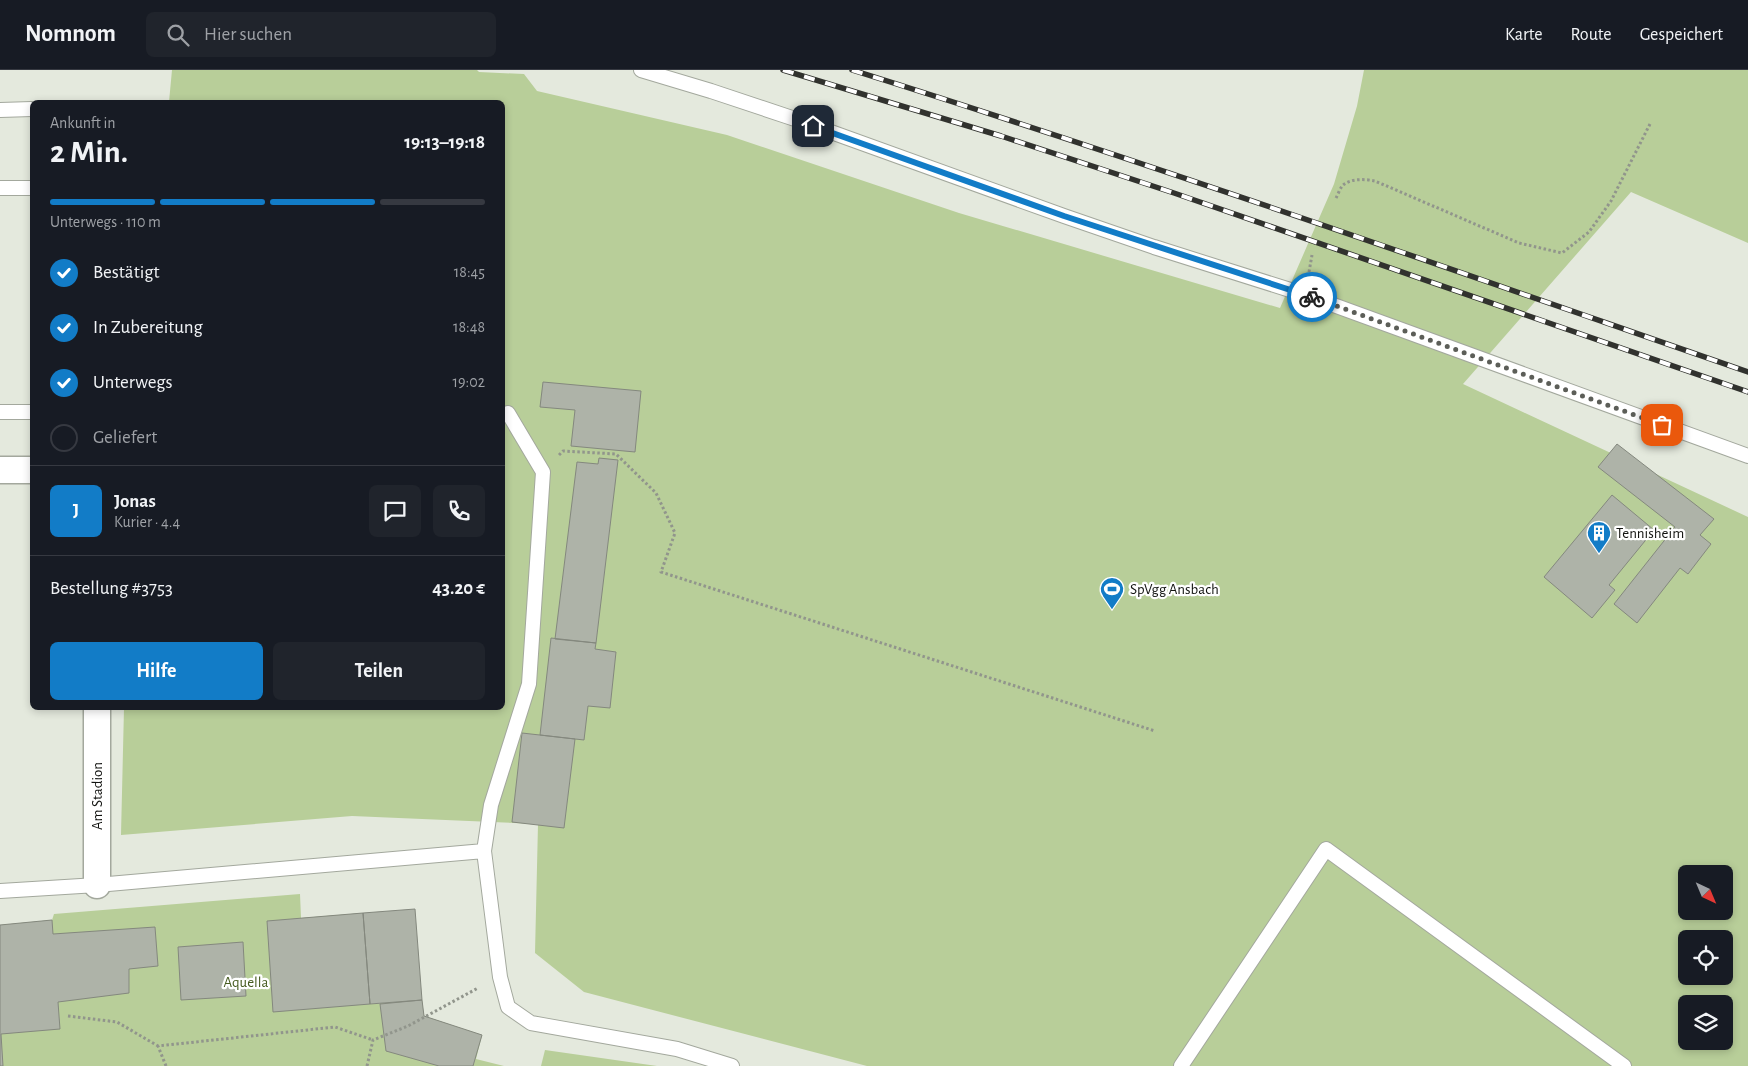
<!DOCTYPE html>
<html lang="de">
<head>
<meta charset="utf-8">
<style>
	:root { --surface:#171b24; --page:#20242c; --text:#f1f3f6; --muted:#9ea1a6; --line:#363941; --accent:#127cc7 }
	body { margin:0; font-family:"Alegreya Sans",sans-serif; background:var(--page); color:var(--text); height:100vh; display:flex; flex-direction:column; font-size:19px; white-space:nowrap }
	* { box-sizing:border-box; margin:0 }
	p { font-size:16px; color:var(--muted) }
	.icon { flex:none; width:28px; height:28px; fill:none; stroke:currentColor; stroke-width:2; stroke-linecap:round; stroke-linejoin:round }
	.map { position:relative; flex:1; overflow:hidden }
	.drawer { position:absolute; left:30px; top:30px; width:475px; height:610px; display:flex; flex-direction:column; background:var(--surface); border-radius:8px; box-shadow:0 2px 8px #0003 }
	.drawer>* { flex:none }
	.needle { width:32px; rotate:136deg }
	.buttons { position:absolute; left:1678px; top:795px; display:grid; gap:10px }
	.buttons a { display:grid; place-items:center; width:55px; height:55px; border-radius:8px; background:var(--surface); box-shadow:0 2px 8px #0003; font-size:25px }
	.pin { position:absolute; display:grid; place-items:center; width:42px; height:42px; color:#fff; margin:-21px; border-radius:10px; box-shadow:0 2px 8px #0006 }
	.courier { position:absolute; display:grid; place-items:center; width:50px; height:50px; margin:-25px; border:4px solid #127cc7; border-radius:50%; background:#fff; color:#222; box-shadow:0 1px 6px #0007 }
	.head em { font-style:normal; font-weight:600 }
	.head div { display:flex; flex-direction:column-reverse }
	.head { display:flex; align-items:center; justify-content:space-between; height:85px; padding:0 20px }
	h1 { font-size:32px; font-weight:600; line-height:38px }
	.bar { display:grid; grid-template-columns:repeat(4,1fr); gap:8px 5px; align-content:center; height:60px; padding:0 20px }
	.bar i { height:6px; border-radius:4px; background:var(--line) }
	.bar .current { background:var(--accent) }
	.bar p { grid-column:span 4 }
	.line { display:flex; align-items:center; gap:12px; padding:0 20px; border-top:1px solid var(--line) }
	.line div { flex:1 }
	.round { display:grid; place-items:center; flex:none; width:52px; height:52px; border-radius:8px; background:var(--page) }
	ol { padding:0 20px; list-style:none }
	li { display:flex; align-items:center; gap:15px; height:55px }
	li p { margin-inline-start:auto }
	li .icon { padding:5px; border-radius:50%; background:var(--accent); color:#fff; stroke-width:4 }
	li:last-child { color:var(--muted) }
	li i { width:28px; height:28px; border:2px solid var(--line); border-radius:50% }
	.primary-button { display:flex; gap:10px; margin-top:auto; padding:10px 20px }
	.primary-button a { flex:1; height:58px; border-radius:8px; background:var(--accent); color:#fff; font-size:20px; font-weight:600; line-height:58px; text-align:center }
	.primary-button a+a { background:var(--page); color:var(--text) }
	header { display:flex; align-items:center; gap:30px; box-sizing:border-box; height:70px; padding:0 25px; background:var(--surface); border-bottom:1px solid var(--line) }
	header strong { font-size:24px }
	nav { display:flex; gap:28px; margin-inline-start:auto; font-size:18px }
	.search { width:350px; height:45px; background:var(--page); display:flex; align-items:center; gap:12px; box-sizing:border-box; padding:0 18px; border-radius:8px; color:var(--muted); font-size:19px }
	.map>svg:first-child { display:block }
	.green { fill:#b8ce99; fill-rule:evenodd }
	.building { fill:#aeb3a8; stroke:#84887e }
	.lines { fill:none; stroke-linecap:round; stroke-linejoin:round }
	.lane-casing { stroke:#a3a89d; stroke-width:16 }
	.street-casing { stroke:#a3a89d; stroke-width:29 }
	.path { stroke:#91958c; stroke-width:3; stroke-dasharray:2.5 2.5; stroke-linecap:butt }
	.lane { stroke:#fff; stroke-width:14 }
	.street { stroke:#fff; stroke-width:26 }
	.rail-casing { stroke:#31322e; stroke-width:5.5 }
	.rail { stroke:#fff; stroke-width:4; stroke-dasharray:11; stroke-linecap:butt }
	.done { stroke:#5c5e58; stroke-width:5; stroke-dasharray:0 9 }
	.route { stroke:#127cc7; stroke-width:6 }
	.labels { text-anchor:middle; stroke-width:4.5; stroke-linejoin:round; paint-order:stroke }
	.poi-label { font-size:15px; fill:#121310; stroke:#fff; text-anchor:start }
	.street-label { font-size:15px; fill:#121310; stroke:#fff }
	.park-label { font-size:15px; fill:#465b1f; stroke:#fff }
</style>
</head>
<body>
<header>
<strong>Nomnom</strong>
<div class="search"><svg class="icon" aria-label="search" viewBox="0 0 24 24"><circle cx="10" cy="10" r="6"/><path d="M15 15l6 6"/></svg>Hier suchen</div>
<nav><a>Karte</a><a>Route</a><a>Gespeichert</a></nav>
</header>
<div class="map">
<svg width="1748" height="996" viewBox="0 0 1748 996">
	<rect width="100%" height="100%" fill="#e4e9dd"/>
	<path class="green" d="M172,0H477L479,2L524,4L537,21L727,65L959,143L1280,238L1334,114L1357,36L1364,0H1748V173L1631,122L1463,314L1748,447V996H867L584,922L535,883L538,754L352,746L121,765L124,638H502V32H169ZM1686,804H1724V841H1686ZM1686,869H1724V906H1686ZM1686,934H1724V971H1686Z
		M300,824L301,848L363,843L370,934L422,930L424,946L482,965L476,989L504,996H0V855L52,850L54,844Z
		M545,980L657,996H541Z"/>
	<path class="building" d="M543,312L641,321L635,382L571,376L575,340L540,337Z
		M1617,374L1714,449L1700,465L1711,474L1688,504L1680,498L1637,553L1614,534L1675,457L1598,397Z
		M599,388L618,390L596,573L555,569L577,392L598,394Z
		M1612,425L1654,460L1609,515L1615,520L1592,548L1544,507Z
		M551,568L596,573L595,579L616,582L610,638L588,636L584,670L540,665Z
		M522,663L575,669L564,758L512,752Z
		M415,839L422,930L370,934L363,843Z
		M363,843L370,934L273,942L267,851Z
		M52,850L53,864L155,857L158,896L129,899V923L58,932L60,959L1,964L3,996H0V855Z
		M243,872L246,926L181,930L178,877Z
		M422,930L424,946L482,965L473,996H439L386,981L380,934Z"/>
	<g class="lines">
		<g class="lane-casing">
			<path id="lane" d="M641,0L711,21L795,49L1064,146L1154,177L1306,225L1748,386
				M0,40L32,39
				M0,118H32
				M0,342H32
				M508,343L543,402L529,614L491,735L484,781L500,907L508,937L531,953L677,979L732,996
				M0,821L97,815L484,781
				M1181,996L1326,779L1624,996"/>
		</g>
		<g class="street-casing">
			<path id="street" d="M0,400H32
				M97,815V638"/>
		</g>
		<path class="path" d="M1336,128C1338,124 1340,119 1342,116C1350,108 1365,109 1375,111L1519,173L1562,183L1589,162L1611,131L1651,52
			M1309,202L1312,185
			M559,385L563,381L616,384L656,423L675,463L661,502L1155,661
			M68,946L117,952L158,976
			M166,996L158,976L335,957L373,970
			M367,996L373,970L408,956L478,918"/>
		<use href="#lane" class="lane"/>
		<use href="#street" class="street"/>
		<g class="rail-casing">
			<path id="rail" d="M783,0L1001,66L1174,123L1748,322
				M852,0C1153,94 1450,199 1748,302"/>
		</g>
		<use href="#rail" class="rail"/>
	</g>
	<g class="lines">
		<path class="done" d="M1312,227L1662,355"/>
		<path class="route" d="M813,56L1064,146L1312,227"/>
	</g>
	<defs>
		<g id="building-pin" transform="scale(1.25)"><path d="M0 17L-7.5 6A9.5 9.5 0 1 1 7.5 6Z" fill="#127cc7" stroke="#fff"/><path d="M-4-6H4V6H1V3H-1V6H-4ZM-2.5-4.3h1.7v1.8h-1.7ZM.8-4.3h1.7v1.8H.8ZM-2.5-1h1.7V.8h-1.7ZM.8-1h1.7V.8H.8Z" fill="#fff"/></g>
		<g id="stadium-pin" transform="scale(1.25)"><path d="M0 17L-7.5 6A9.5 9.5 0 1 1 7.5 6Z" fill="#127cc7" stroke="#fff"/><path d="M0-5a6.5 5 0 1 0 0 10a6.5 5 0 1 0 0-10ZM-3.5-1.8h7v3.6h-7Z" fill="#fff"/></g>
	</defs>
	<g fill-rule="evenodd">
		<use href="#building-pin" x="1599" y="463"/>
		<use href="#stadium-pin" x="1112" y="519"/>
	</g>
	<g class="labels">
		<g class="poi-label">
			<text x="1616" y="468">Tennisheim</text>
			<text x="1130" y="524">SpVgg Ansbach</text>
		</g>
		<g class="street-label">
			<text transform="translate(97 726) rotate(-90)" y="5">Am Stadion</text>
		</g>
		<g class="park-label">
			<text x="246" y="917">Aquella</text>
		</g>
	</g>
</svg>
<div class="buttons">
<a><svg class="needle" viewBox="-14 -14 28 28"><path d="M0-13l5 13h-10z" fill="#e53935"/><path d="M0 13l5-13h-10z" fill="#9ea1a6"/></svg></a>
<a><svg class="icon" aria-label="locate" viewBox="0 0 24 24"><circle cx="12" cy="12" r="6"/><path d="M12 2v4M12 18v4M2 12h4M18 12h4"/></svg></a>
<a><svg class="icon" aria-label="layers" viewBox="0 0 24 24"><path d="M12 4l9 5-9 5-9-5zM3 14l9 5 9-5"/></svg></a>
</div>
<div class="pin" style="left:1662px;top:355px;background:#ea580c"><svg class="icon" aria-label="bag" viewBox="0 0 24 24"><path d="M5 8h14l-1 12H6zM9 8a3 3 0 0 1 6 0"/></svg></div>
<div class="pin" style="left:813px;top:56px;background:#1f2937"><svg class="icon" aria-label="home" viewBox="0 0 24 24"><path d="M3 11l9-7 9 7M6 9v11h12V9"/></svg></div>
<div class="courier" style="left:1312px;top:227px"><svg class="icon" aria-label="bike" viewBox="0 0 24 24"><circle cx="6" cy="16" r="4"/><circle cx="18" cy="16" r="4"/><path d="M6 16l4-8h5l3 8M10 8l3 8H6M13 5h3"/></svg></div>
<section class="drawer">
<div class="head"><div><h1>2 Min.</h1><p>Ankunft in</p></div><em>19:13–19:18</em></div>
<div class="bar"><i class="current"></i><i class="current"></i><i class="current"></i><i></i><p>Unterwegs · 110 m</p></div>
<ol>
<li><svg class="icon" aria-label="check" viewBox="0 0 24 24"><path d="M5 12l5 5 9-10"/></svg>Bestätigt<p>18:45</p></li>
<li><svg class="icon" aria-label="check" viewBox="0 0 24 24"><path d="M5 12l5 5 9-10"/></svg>In Zubereitung<p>18:48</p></li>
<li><svg class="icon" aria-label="check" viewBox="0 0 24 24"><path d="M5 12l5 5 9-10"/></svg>Unterwegs<p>19:02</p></li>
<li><i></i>Geliefert</li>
</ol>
<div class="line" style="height:90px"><b class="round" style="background:var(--accent);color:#fff">J</b><div><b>Jonas</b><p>Kurier · 4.4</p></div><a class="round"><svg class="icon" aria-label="chat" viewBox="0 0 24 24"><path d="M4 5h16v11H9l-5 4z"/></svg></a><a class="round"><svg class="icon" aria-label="phone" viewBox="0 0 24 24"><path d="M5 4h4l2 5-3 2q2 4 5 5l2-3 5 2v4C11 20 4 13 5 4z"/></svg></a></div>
<div class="line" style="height:65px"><div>Bestellung #3753</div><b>43.20 €</b></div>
<div class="primary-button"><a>Hilfe</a><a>Teilen</a></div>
</section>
</div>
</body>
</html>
